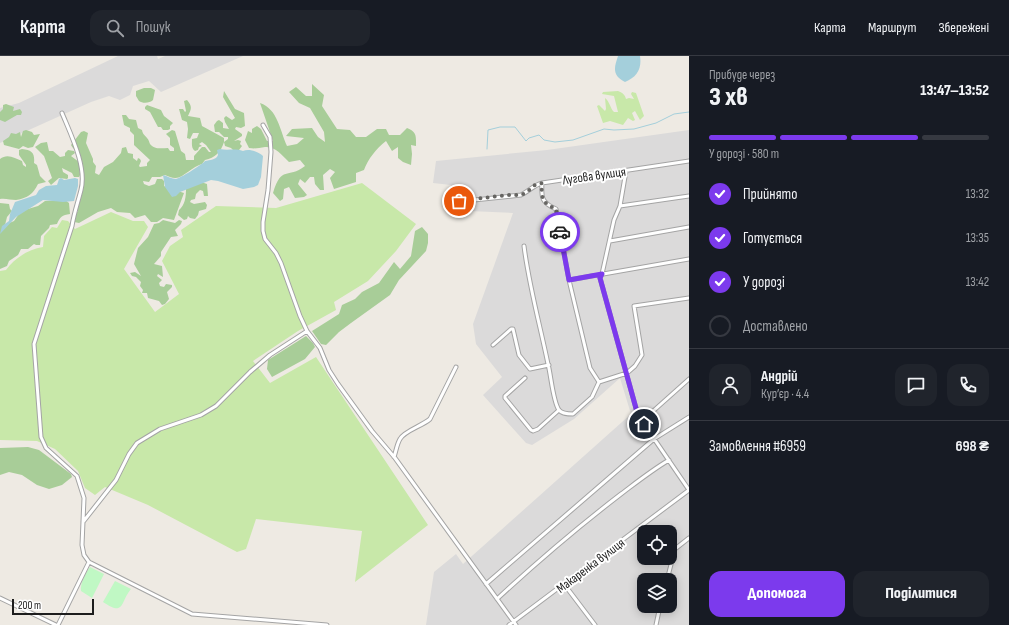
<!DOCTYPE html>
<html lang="uk">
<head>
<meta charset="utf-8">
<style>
	:root { --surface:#171b24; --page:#20242c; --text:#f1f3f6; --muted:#9ea1a6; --line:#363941; --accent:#7c3aed }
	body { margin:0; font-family:"Sofia Sans Condensed",sans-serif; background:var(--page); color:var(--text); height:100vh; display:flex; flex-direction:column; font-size:15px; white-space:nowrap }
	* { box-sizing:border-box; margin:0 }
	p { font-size:13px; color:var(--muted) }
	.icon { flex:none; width:22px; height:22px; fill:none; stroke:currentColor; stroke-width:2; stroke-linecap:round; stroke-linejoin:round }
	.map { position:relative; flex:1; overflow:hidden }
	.sheet { display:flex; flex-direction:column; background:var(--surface); width:320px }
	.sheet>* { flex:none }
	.tools { position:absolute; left:637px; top:469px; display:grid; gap:8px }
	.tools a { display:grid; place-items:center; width:40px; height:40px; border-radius:8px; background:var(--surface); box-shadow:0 2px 10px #0003; font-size:20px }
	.scale { position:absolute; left:12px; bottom:10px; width:82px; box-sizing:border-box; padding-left:4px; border:2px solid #1d1d1d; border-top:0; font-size:11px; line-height:14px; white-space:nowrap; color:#1d1d1d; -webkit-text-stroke:3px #fff; paint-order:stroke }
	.pin { position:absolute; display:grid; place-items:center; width:34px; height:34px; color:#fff; margin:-17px; border:2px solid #fff; border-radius:50%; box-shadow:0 1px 4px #0007 }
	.courier { position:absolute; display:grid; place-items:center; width:40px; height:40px; margin:-20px; border:3px solid #7c3aed; border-radius:50%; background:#fff; color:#222; box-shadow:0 1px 5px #0007 }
	.summary em { font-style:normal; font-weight:800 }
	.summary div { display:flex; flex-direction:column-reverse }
	.summary { display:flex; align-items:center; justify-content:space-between; height:68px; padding:0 20px }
	h1 { font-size:26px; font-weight:800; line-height:30px }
	.bar { display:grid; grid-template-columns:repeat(4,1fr); gap:6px 4px; align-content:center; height:48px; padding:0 20px }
	.bar i { height:5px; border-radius:3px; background:var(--line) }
	.bar .active { background:var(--accent) }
	.bar p { grid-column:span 4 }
	.line { display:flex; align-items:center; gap:10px; padding:0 20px; border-top:1px solid var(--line) }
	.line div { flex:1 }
	.round { display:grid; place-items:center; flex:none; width:42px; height:42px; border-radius:12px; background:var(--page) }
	ol { padding:0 20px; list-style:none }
	li { display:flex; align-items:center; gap:12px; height:44px }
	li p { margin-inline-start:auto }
	li .icon { padding:4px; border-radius:50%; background:var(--accent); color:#fff; stroke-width:4 }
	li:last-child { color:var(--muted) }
	li i { width:22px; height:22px; border:2px solid var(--line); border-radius:50% }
	.action { display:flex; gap:8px; margin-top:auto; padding:8px 20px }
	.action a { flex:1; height:46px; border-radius:12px; background:var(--accent); color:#fff; font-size:16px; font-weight:800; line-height:46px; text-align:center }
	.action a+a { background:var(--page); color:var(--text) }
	header { display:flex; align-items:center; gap:24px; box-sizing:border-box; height:56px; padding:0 20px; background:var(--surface); border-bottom:1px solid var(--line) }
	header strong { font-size:19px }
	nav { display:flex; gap:22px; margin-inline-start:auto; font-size:14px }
	.search { width:280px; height:36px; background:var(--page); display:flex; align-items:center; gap:10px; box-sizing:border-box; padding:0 14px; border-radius:12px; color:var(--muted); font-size:15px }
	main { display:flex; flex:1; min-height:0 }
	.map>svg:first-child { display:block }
	.residential { fill:#dbdada; fill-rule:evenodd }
	.grass { fill:#c8e8a9 }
	.forest { fill:#a8cd98 }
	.park { fill:#c0f8c4 }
	.water { fill:#a4cfdb }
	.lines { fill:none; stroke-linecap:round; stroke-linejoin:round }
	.stream { stroke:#a4cfdb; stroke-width:1 }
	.minor-casing { stroke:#a4a4a4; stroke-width:5 }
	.minor { stroke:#fff; stroke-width:3 }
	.done { stroke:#666562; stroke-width:4; stroke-dasharray:0 7.2 }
	.route { stroke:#7c3aed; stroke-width:5 }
	.labels { text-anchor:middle; stroke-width:4; stroke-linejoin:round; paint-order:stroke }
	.street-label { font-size:13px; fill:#1d1d1d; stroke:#fff }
</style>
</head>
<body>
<header>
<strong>Карта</strong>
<div class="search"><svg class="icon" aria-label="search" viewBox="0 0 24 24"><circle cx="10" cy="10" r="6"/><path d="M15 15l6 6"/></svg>Пошук</div>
<nav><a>Карта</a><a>Маршрут</a><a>Збережені</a></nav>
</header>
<main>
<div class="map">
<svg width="689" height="569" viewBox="0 0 689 569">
	<rect width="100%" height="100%" fill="#eeeae3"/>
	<path class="residential" d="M118,0H157L158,3L165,0H243L161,36L149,25L133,30L130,39L120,44L109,40L91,46L0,87V52L19,47Z
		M689,74V569H426L434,516L456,498L463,508L631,358L620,322L574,363L532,389L526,387L483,339L502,321L476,288L473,268L513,157L446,154L452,142L451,129L433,127L436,105L547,94ZM644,476H670V502H644ZM644,524H670V550H644Z"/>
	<path class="grass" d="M618,35C623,37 625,39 626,43L629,42L634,43L631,38L632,36L636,37L644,60L640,64L635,55L632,57L635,64L633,65L628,62L623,69L610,65L603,67L597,50L599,49L605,55L606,53L605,42C610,46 610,52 614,56H618L614,40L602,38L603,36Z
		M362,127L416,168L396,195L368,225L334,246L336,254L298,275L253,305L270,327L316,301L428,469L355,526L362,475L256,463L246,493L237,496L148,449L105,431L95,439L85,432L78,415L55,393L37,385L0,384V215L6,214C14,203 28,193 43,191L44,180L52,171L57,172L62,164L68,165L75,173L111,156L133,165H144L148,171L124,213L155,256L179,238L162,205L170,190L183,181L181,174L216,150L276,152Z"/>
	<path class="forest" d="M312,28L324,39L322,50L337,73L350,74L356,81H366L377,73H386L389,79H400L407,72C417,76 416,80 416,90L411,89L412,98L411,109L403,106L398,102V91L392,95L386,85C376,93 368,103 364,114L356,117V126L334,133L330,122L335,116L330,113L323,119L324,134H320L315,128L314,121H310L305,127L300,123L298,128L307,139L304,141L295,142L289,131L284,133L283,143L280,145L273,137C282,108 287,124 305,110L300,104L289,106C282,99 275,90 265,91C259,92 255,93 249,92L245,84L248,75L252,77V73L257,70L261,73L267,85H273L260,47C278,53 280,75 287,90L297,88L304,82L286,80L292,73L312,72L318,81L325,86L324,76L310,52L299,47L289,36L296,31L306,40H312Z
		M144,32H151L155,34L153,44C150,47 143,48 139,45L136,40V35Z
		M224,35L235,53L244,57L245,70L241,72L236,71L235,73L242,78V80L234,85L238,84L241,85L240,88L242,90L239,94H233L231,92L225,90L224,86C221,96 215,102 205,104L202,108C193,110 182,123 175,122C172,122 168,120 165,119L160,121H152L149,126L143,125L144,128L149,130L155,128L157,123H162L164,125V130L168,132L184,137L174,164L163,162L157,166H151L145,159L135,162L130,157L117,156L111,152L98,156L79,167L74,166L73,161L78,155C72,148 82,137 82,128C82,118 82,103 75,94C74,93 72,91 71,89L81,76L84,75L88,77L86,87L93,103V106L96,110L95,117L99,119L104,111L113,106L121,97L122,92L126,91L128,97L133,98V102L137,105L138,102L140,103L141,105L139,110L140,111L147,110V107L150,104L134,89V79L130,75V72L124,69L122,59H126L129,63L136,64L138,72L142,74C143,79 145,79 147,82C149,84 149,86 150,88C155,94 162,92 168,92L170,95H174V92L170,89V82L166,78L172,74L175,75L181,95L185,98L186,104H194V100L202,91H205L209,96H211L206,89L202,86L199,88L202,90L199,91L198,94L195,95C191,92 192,88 192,83L197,82L199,77H193L190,83L187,82L188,73L187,66L182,64L179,53H183L185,56L186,55L184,45L187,44C193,51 191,53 188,60L200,62L202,70L224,82V86L228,83V81H224L219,76H215L214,69L217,65L219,64L223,67V72L229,73L225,66L224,62L226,60L232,64L235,62L223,41Z
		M6,48L14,51L13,55L20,53L22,56L21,59H17L5,66L0,64V56L3,53V49Z
		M147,49L161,54L164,60L173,67L170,70V73L168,74H163L161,71H158L150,56L145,53V51Z
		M26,74L32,76L34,79L40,78L33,91L28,92L23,90L19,93L4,89L3,85L9,81L11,77L16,78L20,76L21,81L23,75Z
		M47,86L49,95H53L60,101L65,100V97L68,94L74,95L75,97L71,100L79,106L80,119L79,121H74L72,117L62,112L63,116L68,119V122L67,123L59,122L51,129L48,125L52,122L44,100L35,91L41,87Z
		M22,93C32,94 35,97 34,107L37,109L40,120L46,126L38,128C33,138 28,142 16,144C11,144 5,142 0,143V103C7,97 15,102 22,105L23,109L26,111V109L19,99V94Z
		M198,127H204L207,128L208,140H204L203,135L200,134L196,138L195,143L191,144L190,146L194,148L205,146L207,149L206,153L199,155L198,159L195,163L190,162L188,160L187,163L184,164L178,159L179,154C185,149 186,141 186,133Z
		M65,144L69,147L70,158C62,159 60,161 57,168L50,169L49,172L41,180L40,189H36L34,188L28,193H21L18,199L9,205L7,210L0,213V147L9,148L10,153L12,155L7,161L5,169L14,165L21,155L38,150L45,145Z
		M163,164L175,167L179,164L182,165L181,168L175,174L178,180L171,181L161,196V200L154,208L162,210L163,221L158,218L157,220L162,224L159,227L160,230L164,231L166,228L172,229V231L167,236L169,243L165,248L162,249L159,245L148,242L147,237H142L143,234L140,230L141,226L136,221L132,220L130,217L135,216L141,220L134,208L138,192L148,181L154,168L159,167Z
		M422,171L428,178V187L426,195L399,224L390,239L351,267L339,276L326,289L321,288L312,275L339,258L342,249L355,243L362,236L379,227L394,206L400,213L411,200L415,175Z
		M306,280L313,287L315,291L305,303L272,321L267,313L268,304Z
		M28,391L39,394L71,418L72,421L62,429L49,433L37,429L22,419L9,416L0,419V392Z"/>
	<path class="park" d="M90,511L104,518L92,542L81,535C80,528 85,517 90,511Z
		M115,525L131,533C120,546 125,561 103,546Z"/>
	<path class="water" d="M618,0H640C642,13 637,21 625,26C612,19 614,12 618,0Z
		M220,93C228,95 235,92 243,95C249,92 259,96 263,100L261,121L258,129L254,131L243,133L218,125L211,124L180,136L176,140L172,141L165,131L163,119C167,120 172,123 176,123C179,123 203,108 205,105C210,104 216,104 218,99L217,94Z
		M61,122L64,124L75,122L78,123V130L74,145L63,146L43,144L16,161L0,178L2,170L9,165L10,158L15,146L36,139L39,134L46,130L57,129L59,123Z"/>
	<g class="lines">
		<path class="stream" d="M487,93L488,74L500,71H515L526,85L529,82L539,79L544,84L555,86L573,84L604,73L614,74L634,73L656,67L674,58L689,56"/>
		<g class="minor-casing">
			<path id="minor" d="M62,57C71,79 87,111 81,134C78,146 74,157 72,170L34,288L41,381L46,392L77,420L84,442L82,489L84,499L89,506L192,558L327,569
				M263,69L270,81L271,96L268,134L263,166V175L265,183L276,197L281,207L300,260L307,275L320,292L329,314L338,328L372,375L395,402L516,569
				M626,115L620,150L614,164L602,218L600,222L637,356L644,368L689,434
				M542,127C541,142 542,147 556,153L569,224L590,312L599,326
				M455,146L521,139C529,135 534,129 542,127L689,105
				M620,150L689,140
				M610,185L689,171
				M524,190C529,230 540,269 548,308C551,319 553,346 559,354C562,358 568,358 573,358L592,341L599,326L627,317L635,310L642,299L634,250L689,242
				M569,224L689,203
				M493,289L511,273H513L519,299L530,313L549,309
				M525,322L505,340V342L531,374L533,375L538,373L559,354
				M642,365L689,323
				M394,401C396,395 397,388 400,383C404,375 422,370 430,363L456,311
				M83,466L116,424L129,398L137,387L160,373L201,359L216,350L250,316L270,299L307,275
				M667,524L675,493L689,482
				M486,528L654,383L689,361
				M564,528L595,569
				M0,542L56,569
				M497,543C537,506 578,471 621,438C637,426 652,414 669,404
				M58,569L89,506
				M509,569L689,434
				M656,569L660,550"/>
		</g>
		<use href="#minor" class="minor"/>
	</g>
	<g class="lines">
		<path class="done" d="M459,145L508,139H521L527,136L535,129L542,127C541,142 542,147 556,153L560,176"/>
		<path class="route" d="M560,176L569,224L602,218L600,222L637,356L644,368"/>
	</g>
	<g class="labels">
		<g class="street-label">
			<text transform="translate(594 119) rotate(-8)" y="5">Лугова вулиця</text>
			<text transform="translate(590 509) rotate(-37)" y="5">Макаренка вулиця</text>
		</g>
	</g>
</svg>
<div class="tools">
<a><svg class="icon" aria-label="locate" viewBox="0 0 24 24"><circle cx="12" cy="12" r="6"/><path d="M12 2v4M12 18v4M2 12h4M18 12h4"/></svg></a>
<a><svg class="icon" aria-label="layers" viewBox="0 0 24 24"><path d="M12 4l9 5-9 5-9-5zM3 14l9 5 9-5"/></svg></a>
</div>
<div class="scale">200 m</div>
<div class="pin" style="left:459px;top:145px;background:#ea580c"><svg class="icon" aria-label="bag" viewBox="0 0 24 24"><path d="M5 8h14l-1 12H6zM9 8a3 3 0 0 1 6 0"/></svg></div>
<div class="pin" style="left:644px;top:368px;background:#1f2937"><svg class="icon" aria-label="home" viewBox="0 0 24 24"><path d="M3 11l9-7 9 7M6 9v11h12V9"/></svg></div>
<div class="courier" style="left:560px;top:176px"><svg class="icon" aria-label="car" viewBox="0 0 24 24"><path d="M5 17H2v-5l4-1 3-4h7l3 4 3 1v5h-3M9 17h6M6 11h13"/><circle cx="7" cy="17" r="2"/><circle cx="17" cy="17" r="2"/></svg></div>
</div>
<section class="sheet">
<div class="summary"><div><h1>3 хв</h1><p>Прибуде через</p></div><em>13:47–13:52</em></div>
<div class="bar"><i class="active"></i><i class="active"></i><i class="active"></i><i></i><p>У дорозі · 580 m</p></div>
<ol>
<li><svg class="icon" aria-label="check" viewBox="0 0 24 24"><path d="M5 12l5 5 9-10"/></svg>Прийнято<p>13:32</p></li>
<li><svg class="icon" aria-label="check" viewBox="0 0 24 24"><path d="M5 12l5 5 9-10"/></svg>Готується<p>13:35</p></li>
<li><svg class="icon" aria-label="check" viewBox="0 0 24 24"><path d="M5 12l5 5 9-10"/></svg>У дорозі<p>13:42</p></li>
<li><i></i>Доставлено</li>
</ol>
<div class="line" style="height:72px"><a class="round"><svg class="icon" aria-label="person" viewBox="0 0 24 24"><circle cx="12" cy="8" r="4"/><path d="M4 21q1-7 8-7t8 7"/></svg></a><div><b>Андрій</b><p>Кур’єр · 4.4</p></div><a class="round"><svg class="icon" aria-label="chat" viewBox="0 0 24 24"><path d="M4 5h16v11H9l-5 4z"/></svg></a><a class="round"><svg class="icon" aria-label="phone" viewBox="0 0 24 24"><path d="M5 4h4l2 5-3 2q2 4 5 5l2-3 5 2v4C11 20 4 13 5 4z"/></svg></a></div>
<div class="line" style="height:52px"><div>Замовлення #6959</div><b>698 ₴</b></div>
<div class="action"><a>Допомога</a><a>Поділитися</a></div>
</section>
</main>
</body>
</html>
